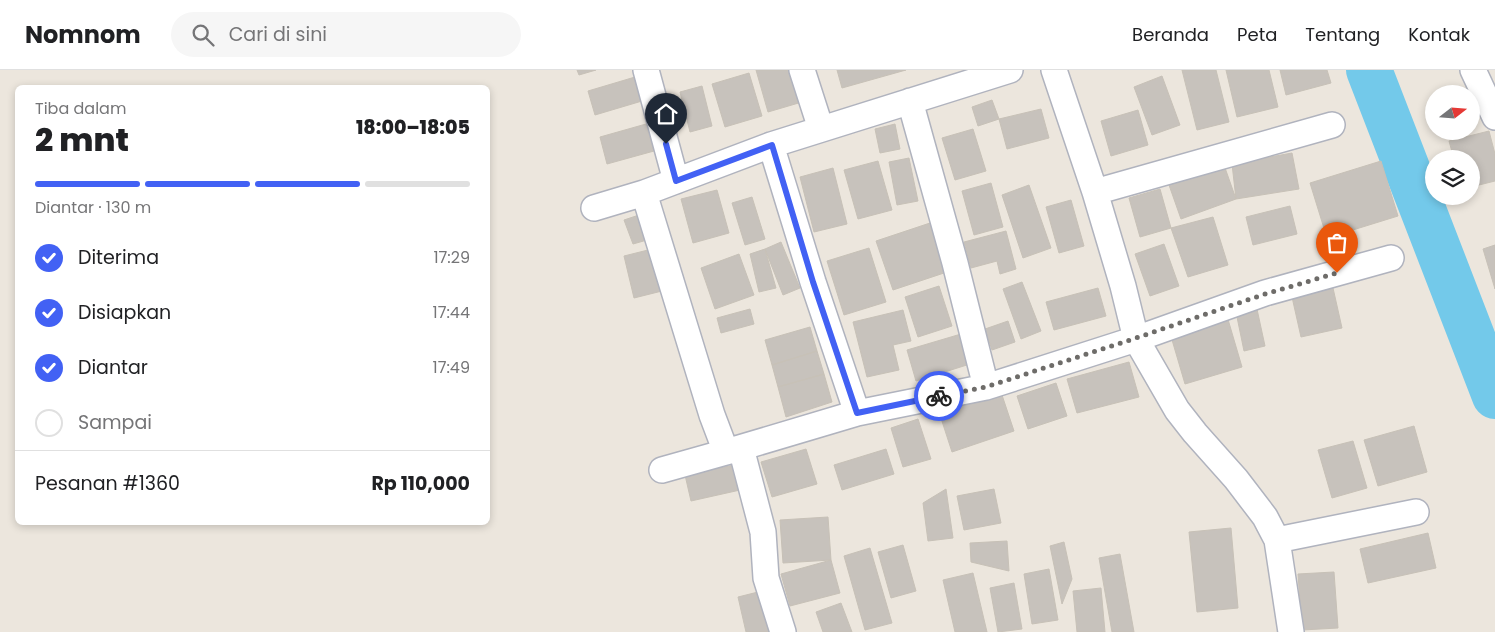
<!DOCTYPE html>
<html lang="id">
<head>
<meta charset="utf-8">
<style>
	:root { --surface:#fff; --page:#f6f6f6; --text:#202124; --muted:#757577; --line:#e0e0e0; --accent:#4261f4 }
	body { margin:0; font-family:Poppins,sans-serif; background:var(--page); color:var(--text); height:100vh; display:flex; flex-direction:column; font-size:19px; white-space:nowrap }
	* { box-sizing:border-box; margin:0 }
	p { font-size:16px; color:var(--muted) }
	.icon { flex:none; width:28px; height:28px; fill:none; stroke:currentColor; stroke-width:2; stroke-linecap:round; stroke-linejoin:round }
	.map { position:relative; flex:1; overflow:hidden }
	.details { position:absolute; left:15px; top:15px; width:475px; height:440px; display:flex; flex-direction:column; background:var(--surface); border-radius:8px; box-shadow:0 2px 8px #0003 }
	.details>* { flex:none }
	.needle { width:32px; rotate:73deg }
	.fabs { position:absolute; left:1425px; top:15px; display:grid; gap:10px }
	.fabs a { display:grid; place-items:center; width:55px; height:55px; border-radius:50%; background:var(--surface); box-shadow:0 2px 8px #0003; font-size:25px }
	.pin { position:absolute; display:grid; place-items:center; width:42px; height:42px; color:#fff; margin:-51px -21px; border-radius:50% 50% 50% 0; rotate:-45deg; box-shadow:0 0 5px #0007 }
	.pin .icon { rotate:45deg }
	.courier { position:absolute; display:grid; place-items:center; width:50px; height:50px; margin:-25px; border:4px solid #4261f4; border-radius:50%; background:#fff; color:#222; box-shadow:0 1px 6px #0007 }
	.headline em { font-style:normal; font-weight:800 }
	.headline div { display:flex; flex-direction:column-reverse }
	.headline { display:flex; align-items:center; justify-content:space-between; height:85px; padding:0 20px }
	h1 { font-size:32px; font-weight:800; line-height:38px }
	.bar { display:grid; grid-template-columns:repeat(4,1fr); gap:8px 5px; align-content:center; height:60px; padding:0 20px }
	.bar i { height:6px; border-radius:4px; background:var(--line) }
	.bar .current { background:var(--accent) }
	.bar p { grid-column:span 4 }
	.line { display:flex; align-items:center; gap:12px; padding:0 20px; border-top:1px solid var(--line) }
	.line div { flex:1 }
	ol { padding:0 20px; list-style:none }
	li { display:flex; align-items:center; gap:15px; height:55px }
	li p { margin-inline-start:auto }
	li .icon { padding:5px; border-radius:50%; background:var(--accent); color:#fff; stroke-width:4 }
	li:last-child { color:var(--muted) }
	li i { width:28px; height:28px; border:2px solid var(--line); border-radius:50% }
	header { display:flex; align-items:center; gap:30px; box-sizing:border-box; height:70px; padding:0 25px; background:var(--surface); border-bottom:1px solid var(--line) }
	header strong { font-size:24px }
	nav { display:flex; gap:28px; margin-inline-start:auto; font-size:18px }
	.search { width:350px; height:45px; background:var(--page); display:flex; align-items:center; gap:12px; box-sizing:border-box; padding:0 18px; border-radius:28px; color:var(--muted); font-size:19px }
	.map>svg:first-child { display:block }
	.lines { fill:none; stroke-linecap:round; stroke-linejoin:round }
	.river { stroke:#73c9ea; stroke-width:46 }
	.building { fill:#c7c2bc; stroke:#c7c1b7 }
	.minor-casing { stroke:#b0b3be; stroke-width:28 }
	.minor { stroke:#fff; stroke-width:25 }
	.done { stroke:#6e6c69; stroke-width:5; stroke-dasharray:0 9 }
	.route { stroke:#4261f4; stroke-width:6 }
</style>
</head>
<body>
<header>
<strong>Nomnom</strong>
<div class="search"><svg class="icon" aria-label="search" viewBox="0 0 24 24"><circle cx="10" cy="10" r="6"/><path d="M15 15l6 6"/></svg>Cari di sini</div>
<nav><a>Beranda</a><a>Peta</a><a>Tentang</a><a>Kontak</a></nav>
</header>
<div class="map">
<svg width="1495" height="562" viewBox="0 0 1495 562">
	<rect width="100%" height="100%" fill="#ece6dd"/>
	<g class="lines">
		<path class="river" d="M1369,0L1495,326"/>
	</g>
	<path class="building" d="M577,0H596L579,5Z
		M756,0H792L802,32L768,42Z
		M837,0H906L842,18Z
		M1182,0H1216L1229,52L1197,60Z
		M1226,0H1269L1278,37L1237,47Z
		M1280,0H1327L1331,13L1286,25Z
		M749,3L762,46L725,57L712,14Z
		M1162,6L1180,55L1152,65L1134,17Z
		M635,7L642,31L595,45L588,21Z
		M702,16L712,56L690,62L680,22Z
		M992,30L999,49L978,56L972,37Z
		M1041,39L1049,68L1007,79L999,49Z
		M1138,40L1148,75L1111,86L1101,51Z
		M646,54L654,81L607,94L600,67Z
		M895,54L900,79L880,83L875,59Z
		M973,59L986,101L955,110L942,68Z
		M1489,61L1495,84V111L1471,117V89H1454L1449,71Z
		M1292,83L1299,119L1236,129L1232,94Z
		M909,88L918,131L897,135L889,92Z
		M878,91L892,140L858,149L844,100Z
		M1381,91L1398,146L1327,168L1310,113Z
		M1224,95L1236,129L1181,149L1169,115Z
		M833,98L847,154L814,162L800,107Z
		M991,113L1003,157L974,165L962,121Z
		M1029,115L1051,178L1023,188L1002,125Z
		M1160,119L1171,158L1140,167L1129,128Z
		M717,120L729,163L693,173L681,129Z
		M752,127L765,169L745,175L732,133Z
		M1071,130L1084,176L1059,183L1046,137Z
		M1290,136L1297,164L1253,175L1246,147Z
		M639,145L647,170L633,174L624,150Z
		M1213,147L1228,195L1188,207L1171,158Z
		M930,153L947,202L893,220L876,171Z
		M1006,161L1016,199L1000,204L997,191L971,198L964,172Z
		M781,172L800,218L783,225L765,179Z
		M1164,174L1179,216L1150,226L1135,184Z
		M1495,175V219L1483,179Z
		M869,178L886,232L844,245L827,191Z
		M652,179L662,221L634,228L624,186Z
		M765,179L776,218L759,222L750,184Z
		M739,184L754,225L715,239L701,198Z
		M1022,212L1041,261L1021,269L1003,219Z
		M939,216L952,256L918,267L905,227Z
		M1098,218L1106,246L1054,260L1046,232Z
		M1333,218L1342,258L1301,267L1292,227Z
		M1255,230L1265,276L1244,281L1237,247Z
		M750,239L754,254L721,263L717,248Z
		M903,240L911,271L893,275L899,300L867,307L853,252Z
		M1227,246L1242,297L1185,314L1170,263Z
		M1008,251L1015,272L992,280L985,259Z
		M810,257L817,281L772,295L765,270Z
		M961,264L970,294L916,311L907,280Z
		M817,281L824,304L778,317L772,295Z
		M1129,292L1139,327L1077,343L1067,309Z
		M824,304L832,332L786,347L778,317Z
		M1056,313L1067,346L1028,359L1017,326Z
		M1001,322L1014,361L952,382L939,342Z
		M918,349L931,389L903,397L891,358Z
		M1414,356L1427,402L1378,416L1364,370Z
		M1353,371L1367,418L1332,428L1318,380Z
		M806,379L817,414L772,427L761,392Z
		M886,379L894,404L842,420L834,395Z
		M744,393L749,418L691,431L685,405Z
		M946,419L953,468L928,471L923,433Z
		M994,419L1001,453L964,460L957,426Z
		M828,447L831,490L783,493L780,450Z
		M1231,458L1238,538L1197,542L1189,462Z
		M1428,463L1436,498L1368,513L1360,479Z
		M1007,471L1009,501L971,492L970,473Z
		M1064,472L1072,509L1062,534L1050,476Z
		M903,475L916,521L891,528L878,482Z
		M870,478L892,553L865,560L844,486Z
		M1120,484L1134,562H1112L1099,488Z
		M831,490L840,523L790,536L781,504Z
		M1049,499L1058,550L1032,554L1024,504Z
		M1334,502L1338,558L1302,560L1298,504Z
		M973,503L987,562H955L943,510Z
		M1014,513L1022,559L998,562L990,518Z
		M1101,518L1105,562H1077L1073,521Z
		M762,521L772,562H746L738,527Z
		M841,533L852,562H823L816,542Z"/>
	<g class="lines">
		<g class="minor-casing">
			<path id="minor" d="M646,0L676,111
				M802,0L821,59
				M1054,0L1095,122L1123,216L1136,269L1177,340L1195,363L1236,409L1265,447L1277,470L1291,562
				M1473,0L1495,47
				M910,31L955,193L986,317
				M771,75L813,212L857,343
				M1095,122L1332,55
				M644,123L712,345L726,382L857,343L986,317L1136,269L1265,223L1391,188
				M594,138L644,123L771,75L1010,0
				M741,378L763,462L766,508L783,562
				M662,400L726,382
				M1277,470L1416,442"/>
		</g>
		<use href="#minor" class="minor"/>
	</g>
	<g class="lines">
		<path class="done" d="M939,326L986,317L1136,268L1265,224L1337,203"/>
		<path class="route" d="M666,74L676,111L772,75L813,212L857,343L939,326"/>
	</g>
</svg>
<div class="fabs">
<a><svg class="needle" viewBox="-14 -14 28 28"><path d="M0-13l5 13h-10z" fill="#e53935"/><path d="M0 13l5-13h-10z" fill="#757577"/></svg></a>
<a><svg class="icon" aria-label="layers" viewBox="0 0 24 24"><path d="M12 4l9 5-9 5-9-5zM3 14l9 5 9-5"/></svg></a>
</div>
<div class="pin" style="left:1337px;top:203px;background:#ea580c"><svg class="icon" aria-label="bag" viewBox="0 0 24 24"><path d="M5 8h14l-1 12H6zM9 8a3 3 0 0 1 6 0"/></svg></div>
<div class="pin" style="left:666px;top:74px;background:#1f2937"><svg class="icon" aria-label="home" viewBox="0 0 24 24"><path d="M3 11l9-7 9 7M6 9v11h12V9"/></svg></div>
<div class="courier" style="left:939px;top:326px"><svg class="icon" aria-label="bike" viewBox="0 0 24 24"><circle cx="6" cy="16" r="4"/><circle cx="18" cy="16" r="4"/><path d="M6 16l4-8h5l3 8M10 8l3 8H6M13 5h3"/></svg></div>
<section class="details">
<div class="headline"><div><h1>2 mnt</h1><p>Tiba dalam</p></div><em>18:00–18:05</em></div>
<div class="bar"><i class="current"></i><i class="current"></i><i class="current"></i><i></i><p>Diantar · 130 m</p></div>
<ol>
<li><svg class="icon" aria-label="check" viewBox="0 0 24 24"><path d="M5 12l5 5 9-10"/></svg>Diterima<p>17:29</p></li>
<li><svg class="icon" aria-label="check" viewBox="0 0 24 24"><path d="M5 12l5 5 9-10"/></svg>Disiapkan<p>17:44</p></li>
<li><svg class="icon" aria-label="check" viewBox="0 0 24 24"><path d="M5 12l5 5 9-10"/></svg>Diantar<p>17:49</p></li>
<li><i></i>Sampai</li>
</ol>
<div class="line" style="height:65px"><div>Pesanan #1360</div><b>Rp 110,000</b></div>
</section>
</div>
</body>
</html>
